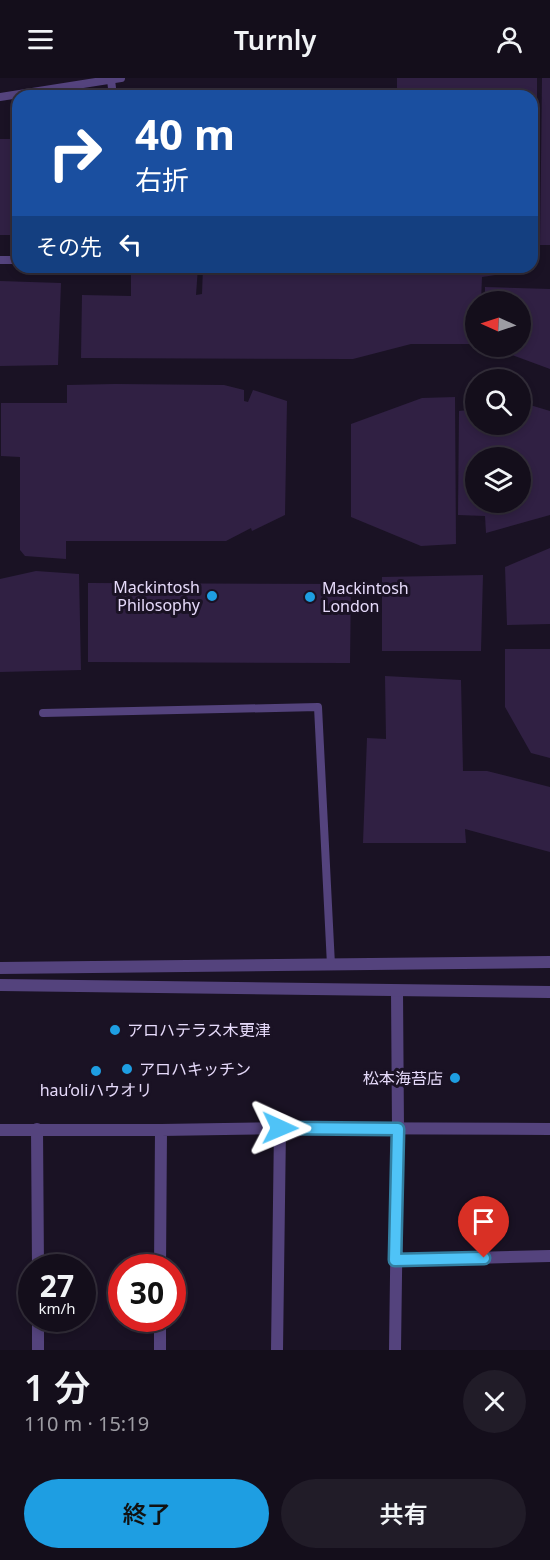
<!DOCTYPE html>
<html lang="ja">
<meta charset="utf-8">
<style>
body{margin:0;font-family:"Noto Sans","Noto Sans JP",sans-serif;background:#211c28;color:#f1f3f6;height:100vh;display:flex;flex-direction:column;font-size:22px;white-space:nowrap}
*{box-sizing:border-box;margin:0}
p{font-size:20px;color:#9d9ca3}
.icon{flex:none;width:33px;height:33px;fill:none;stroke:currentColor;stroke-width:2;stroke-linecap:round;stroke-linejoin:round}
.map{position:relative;height:1272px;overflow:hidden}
.drawer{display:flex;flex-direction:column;background:#140e1b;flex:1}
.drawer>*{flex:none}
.guide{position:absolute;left:12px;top:12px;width:526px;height:183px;border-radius:18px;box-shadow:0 3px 9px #0003,0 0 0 2px #332e3a;background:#1a4fa0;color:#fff;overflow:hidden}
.needle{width:39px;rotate:273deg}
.controls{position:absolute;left:465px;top:213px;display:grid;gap:12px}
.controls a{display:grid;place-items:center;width:66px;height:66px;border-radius:50%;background:#140e1b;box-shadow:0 3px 9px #0003,0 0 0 2px #332e3a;font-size:30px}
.speed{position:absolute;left:18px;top:1176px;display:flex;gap:12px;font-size:30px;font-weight:700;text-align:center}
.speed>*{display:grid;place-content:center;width:78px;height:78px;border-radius:50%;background:#140e1b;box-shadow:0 3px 9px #0003,0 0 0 2px #332e3a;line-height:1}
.speed small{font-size:15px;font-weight:400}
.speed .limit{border:9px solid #d22;background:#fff;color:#111}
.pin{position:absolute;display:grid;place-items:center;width:51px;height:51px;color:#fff;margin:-62px -26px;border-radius:50% 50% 50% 0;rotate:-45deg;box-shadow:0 0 6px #0007}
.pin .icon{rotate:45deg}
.me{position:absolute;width:66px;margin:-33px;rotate:91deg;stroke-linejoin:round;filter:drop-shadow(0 0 4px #0008)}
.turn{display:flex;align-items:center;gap:21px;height:126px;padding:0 24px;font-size:27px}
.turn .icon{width:78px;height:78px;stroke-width:2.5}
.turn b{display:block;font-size:42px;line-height:51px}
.then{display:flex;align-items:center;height:57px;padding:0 24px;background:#0003;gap:12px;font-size:22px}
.round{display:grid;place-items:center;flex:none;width:63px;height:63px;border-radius:32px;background:#211c28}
.summary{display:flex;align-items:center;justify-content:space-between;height:102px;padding:0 24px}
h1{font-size:36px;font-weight:600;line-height:45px}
.button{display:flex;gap:12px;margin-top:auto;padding:12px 24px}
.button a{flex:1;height:69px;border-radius:36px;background:#1e9ee2;color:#111;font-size:24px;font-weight:600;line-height:69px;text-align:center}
.button a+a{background:#211c28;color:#f1f3f6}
header{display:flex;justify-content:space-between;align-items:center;height:78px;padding:0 24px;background:#140e1b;font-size:27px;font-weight:600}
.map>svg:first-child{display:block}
.building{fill:#302043;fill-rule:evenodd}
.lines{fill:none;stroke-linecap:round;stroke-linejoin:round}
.service{stroke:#54437d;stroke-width:8}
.minor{stroke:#54437d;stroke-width:12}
.tertiary{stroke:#54437d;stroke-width:12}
.route-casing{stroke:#337fa1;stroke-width:15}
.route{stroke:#4fc3f7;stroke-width:10}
.poi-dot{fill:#1e9ee2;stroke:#1a1224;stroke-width:2}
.labels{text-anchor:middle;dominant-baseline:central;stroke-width:6;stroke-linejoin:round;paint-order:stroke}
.poi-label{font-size:16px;fill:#e6dafa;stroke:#1a1224;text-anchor:start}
</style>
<header><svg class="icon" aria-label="menu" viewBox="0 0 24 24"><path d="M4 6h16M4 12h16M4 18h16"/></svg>Turnly<svg class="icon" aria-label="person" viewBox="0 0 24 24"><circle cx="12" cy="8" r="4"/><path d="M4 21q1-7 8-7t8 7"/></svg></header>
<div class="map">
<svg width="550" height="1272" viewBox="0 0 550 1272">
<rect width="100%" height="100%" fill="#1a1224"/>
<path class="building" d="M397,0h140v151l-5,-5v-128h-135z
M542,0h8v167h-10z
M0,61h18v96h-18z
M131,189h67l-2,28 6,-1 1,-27h316l-5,5 -32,5 -1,25h-5v42h-65l-58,15 -272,-1 1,-63 49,1z
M0,203l61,2 -3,82 -58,1z
M485,209l65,2v80l-60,-22 30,-1v-44h-35z
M115,306l109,1 20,5v11l4,1 5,-12 34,11 -2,114 -33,16 -1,-3 -25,13h-160v18l-41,-3 -5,-6v-93l-19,-1v-53h66v-18z
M455,319l1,147 -35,2 -70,-29v-93l71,-26z
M470,323h6v23h44v-22l30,9v104l-64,18 -1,-17 -27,-1 1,-104 9,-1zM476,380h44v44h-44z
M550,470v76l-43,1 -2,-58z
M36,493l43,3 2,96 -81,2v-93z
M483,497l-2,76h-99v-74z
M88,505l263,1 -1,79 -262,-1z
M505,571h45v109l-19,-5 -26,-46z
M385,598l76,4 2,91h24l63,16v65l-85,-23 1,14h-103l4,-105 19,1z"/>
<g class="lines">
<path class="service" d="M111,2l2,16
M0,19l121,-19
M0,182h18
M43,635l275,-6 13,258"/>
<path class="minor" d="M37,1051l1,139
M0,1052h161l119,-2 270,1
M395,1182l155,-4
M160,1190l1,-138
M38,1240v32
M160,1272v-32
M277,1272l3,-222
M395,1272l3,-221 -1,-138"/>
<path class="tertiary" d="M0,890l550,-6
M0,907l550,7"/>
</g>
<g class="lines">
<defs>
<path id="route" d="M280,1050l118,1 -3,131 89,-2"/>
</defs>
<use href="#route" class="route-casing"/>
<use href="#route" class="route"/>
</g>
<g class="poi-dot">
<circle cx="212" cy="518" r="6"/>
<circle cx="310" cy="519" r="6"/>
<circle cx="115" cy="952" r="6"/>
<circle cx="127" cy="991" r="6"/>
<circle cx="96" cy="993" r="6"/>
<circle cx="455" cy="1000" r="6"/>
</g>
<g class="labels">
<g class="poi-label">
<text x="200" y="509" text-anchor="end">Mackintosh<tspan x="200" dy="18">Philosophy</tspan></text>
<text x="322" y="510">Mackintosh<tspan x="322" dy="18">London</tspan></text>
<text x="127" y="952">アロハテラス木更津</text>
<text x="139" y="991">アロハキッチン</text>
<text x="443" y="1000" text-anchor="end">松本海苔店</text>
<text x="96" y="1012" text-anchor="middle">hau’oliハウオリ</text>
</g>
</g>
</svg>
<div class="controls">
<a><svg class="needle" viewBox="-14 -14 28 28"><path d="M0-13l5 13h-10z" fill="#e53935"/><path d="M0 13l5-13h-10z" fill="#9d9ca3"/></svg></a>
<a><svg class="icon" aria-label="search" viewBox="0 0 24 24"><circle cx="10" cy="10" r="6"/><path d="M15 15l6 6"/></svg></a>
<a><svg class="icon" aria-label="layers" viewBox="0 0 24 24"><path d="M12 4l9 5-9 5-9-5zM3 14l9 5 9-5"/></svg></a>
</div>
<div class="speed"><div>27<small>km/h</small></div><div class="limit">30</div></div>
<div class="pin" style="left:484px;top:1180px;background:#d93025"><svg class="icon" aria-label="arrive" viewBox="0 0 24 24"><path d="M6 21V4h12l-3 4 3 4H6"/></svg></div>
<svg class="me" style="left:280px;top:1050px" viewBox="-20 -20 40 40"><path d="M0-17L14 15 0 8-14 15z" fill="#4fc3f7" stroke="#fff" stroke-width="4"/></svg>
<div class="guide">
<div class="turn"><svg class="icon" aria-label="right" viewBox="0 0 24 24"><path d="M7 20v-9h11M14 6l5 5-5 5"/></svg><div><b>40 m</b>右折</div></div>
<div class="then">その先<svg class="icon" aria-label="left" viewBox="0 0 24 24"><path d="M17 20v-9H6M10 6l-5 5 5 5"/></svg></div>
</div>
</div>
<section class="drawer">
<div class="summary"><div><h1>1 分</h1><p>110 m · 15:19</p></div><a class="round"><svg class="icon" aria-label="close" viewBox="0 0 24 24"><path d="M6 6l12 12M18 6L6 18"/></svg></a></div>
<div class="button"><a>終了</a><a>共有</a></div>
</section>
